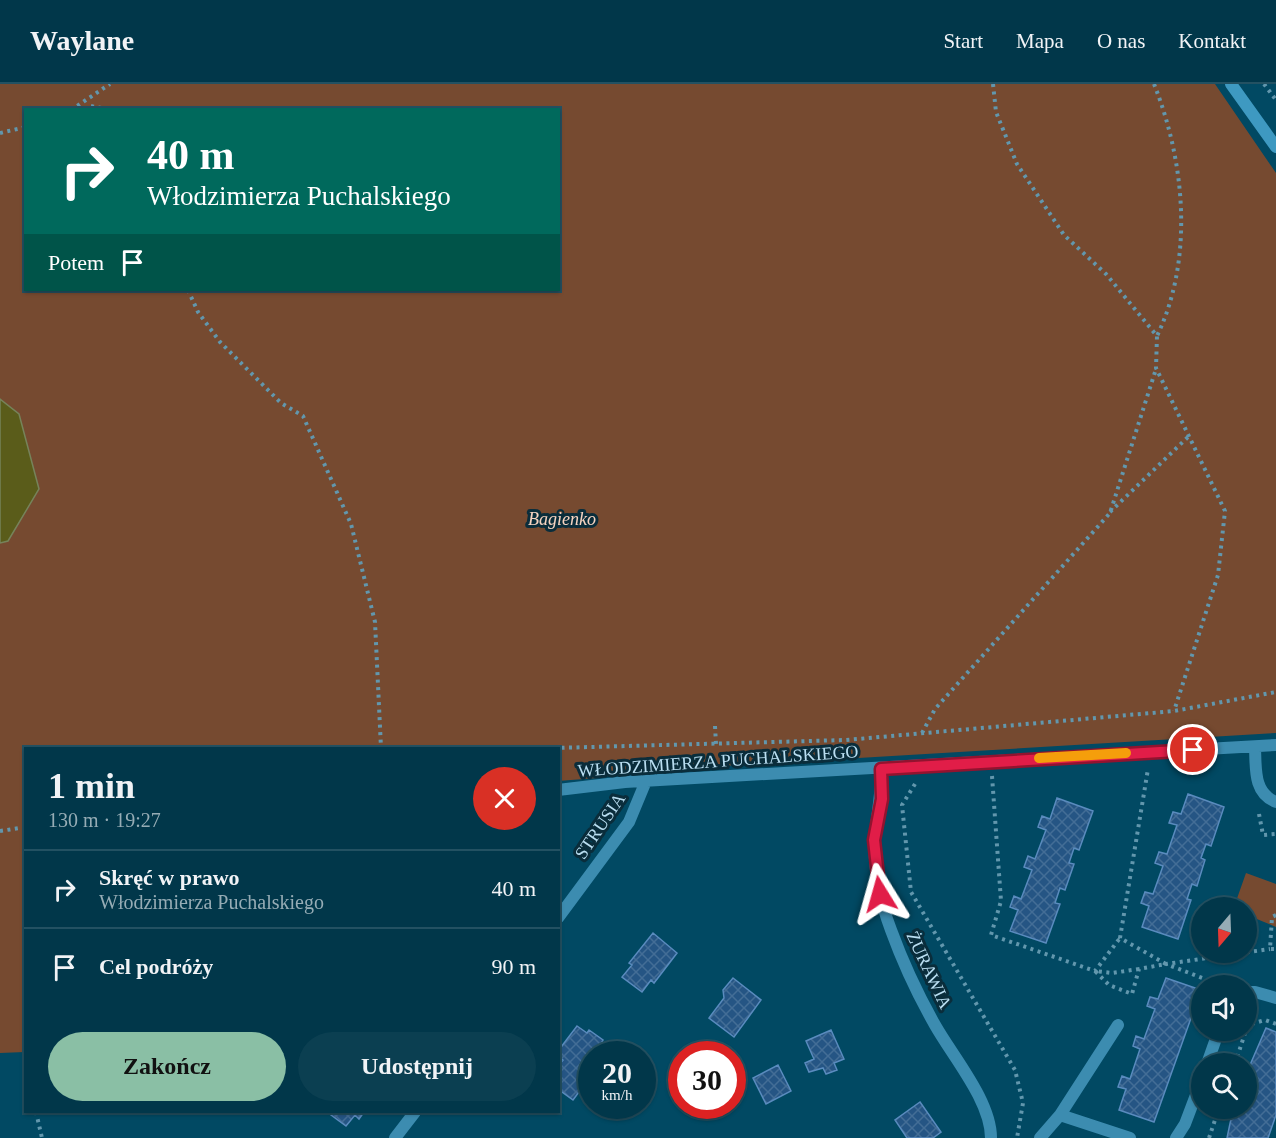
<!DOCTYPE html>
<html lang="pl">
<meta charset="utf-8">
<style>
body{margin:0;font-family:Georgia,serif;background:#0b3f51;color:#f1f3f6;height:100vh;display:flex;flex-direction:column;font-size:22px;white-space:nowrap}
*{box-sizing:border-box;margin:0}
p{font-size:20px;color:#96acb5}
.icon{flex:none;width:33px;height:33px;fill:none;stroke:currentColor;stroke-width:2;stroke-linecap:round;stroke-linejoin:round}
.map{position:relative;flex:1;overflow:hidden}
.sheet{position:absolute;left:24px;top:663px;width:536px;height:366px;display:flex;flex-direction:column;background:#01374a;border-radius:0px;box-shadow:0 2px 4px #0004,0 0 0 2px #235162}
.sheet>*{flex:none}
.hud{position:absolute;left:24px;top:24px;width:536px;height:183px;border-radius:0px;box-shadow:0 2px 4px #0004,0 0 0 2px #235162;background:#00695c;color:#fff;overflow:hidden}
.needle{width:39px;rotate:199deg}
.controls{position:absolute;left:1191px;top:813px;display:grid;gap:12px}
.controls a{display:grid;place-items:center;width:66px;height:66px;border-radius:50%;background:#01374a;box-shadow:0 2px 4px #0004,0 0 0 2px #235162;font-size:30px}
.speed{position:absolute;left:578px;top:957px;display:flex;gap:12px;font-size:30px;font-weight:700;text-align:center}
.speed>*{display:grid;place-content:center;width:78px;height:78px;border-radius:50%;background:#01374a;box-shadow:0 2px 4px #0004,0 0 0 2px #235162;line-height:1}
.speed small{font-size:15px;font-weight:400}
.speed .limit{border:9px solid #d22;background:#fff;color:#111}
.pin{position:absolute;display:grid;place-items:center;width:51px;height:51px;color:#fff;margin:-26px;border:3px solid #fff;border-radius:50%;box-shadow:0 2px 6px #0007}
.me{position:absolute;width:66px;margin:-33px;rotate:352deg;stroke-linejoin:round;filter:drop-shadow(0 0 4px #0008)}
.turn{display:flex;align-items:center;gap:21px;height:126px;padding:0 24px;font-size:27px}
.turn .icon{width:78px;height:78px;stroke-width:2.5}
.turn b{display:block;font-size:42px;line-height:51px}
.then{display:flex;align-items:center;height:57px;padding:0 24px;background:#0003;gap:12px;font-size:22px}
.round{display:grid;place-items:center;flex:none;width:63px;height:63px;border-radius:32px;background:#0b3f51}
.headline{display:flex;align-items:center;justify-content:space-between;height:102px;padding:0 24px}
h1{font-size:36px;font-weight:700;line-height:45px}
.cta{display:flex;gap:12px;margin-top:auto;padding:12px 24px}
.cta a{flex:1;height:69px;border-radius:36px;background:#8abfa5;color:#111;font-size:24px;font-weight:700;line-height:69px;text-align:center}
.cta a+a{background:#0b3f51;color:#f1f3f6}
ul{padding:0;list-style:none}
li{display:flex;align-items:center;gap:18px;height:78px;padding:0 24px;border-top:2px solid #235162}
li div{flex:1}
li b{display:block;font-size:22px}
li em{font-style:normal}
header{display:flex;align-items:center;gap:36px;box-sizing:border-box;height:84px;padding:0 30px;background:#01374a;border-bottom:2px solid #235162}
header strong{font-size:28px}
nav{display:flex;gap:33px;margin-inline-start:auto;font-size:21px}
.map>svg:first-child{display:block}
.green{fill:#764a30;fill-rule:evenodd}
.water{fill:#5a5c1a;stroke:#76835a;stroke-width:1.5}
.building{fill:url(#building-cross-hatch);stroke:#5a8bbe;stroke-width:1.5}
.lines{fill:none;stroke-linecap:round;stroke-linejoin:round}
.path{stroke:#6297ad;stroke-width:4;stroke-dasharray:3 4.5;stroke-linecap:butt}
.street{stroke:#3c8cb0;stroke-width:12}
.secondary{stroke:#3e99c1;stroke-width:12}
.route-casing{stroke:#92132f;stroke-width:15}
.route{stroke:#e11d48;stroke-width:10}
.slow{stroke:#f59e0b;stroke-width:10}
.labels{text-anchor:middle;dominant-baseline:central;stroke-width:6;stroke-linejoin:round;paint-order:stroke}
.park-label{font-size:18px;font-style:italic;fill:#f7d4c1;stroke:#0a2d3b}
.street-label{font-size:18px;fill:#b9def1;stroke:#0a2d3b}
</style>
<header>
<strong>Waylane</strong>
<nav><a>Start</a><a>Mapa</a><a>O nas</a><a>Kontakt</a></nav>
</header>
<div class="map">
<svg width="1276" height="1054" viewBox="0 0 1276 1054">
<defs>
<pattern id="building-cross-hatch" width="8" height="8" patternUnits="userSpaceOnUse" patternTransform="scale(1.5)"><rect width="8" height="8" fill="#255584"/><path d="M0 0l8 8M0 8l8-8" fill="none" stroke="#436d96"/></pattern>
</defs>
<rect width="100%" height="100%" fill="#014963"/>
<path class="green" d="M0,0h1215l61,89v560l-671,40 -8,5 -39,3v-33h-532l-1,304 -25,1zM26,26h532v180h-532z
M1246,789l30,11v43l-29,-12 -1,-7 -12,-1z"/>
<path class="water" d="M0,315l19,15 20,75 -31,52 -8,2z"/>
<path class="building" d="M1188,710l36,13 -13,39 -5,-2 -5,14 4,2 -8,26 -5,-2 -5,15 4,1 -13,39 -36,-12 7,-21 -8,-3 4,-11 8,2 10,-28 -8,-3 4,-11 8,2 10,-29 -8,-2 4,-11 8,2z
M1057,714l36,13 -14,39 -5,-2 -5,15 5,1 -9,26 -5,-2 -5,15 5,1 -14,39 -36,-12 8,-21 -8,-3 4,-11 7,3 11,-29 -8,-3 4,-11 7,3 11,-29 -8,-3 4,-11 8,3z
M653,849l24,20 -23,30 -3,-3 -9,12 -20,-15 10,-12 -3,-2z
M733,894l28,22 -27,37 -25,-19 15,-20 -1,-8z
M1166,894l35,12 -47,132 -35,-12 7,-21 -8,-2 4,-11 8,3 10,-30 -7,-3 3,-10 8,3 11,-30 -8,-3 3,-9 8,2z
M577,942l10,7 2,-3 14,10 -2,4 9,7 -3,3h-16v22l-18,24 -15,-11v-23l5,-6 -5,-4v-5z
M1266,944l10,4v83l-8,23h-41l5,-24 3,1 2,-7h9v-26l4,-9 -3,-1z
M831,946l13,29 -10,4 3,7 -11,4 -3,-6 -14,4 -4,-9 9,-4 -8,-18z
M778,981l13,26 -25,13 -13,-26z
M920,1018l21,30 -8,6h-26l-12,-18z
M327,1028h37l-5,7 -4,-4 -9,11z"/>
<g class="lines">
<path class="path" d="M993,0l3,28 21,52 47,71 42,39 51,62 -1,32 69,143 -7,64 -44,136
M1154,0c31,78 40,175 3,252
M1264,0l12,16
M91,22l20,4
M71,26l39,-26
M0,49l26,-6
M188,206l10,22 22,30 61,61 22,13 48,108 24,98 6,126
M1110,428l79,-76
M715,642l1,18
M922,649l13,-24 175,-196 46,-144
M554,664l292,-8 328,-29 102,-19
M992,692l9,125 -10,34 104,36 25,-33
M915,700l-13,21 9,87 104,178 8,33 -6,35
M1259,730l4,21 13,-1
M0,747l26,-4
M1276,831l-4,2 -2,32h6
M1139,885l-27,4 -17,-2 14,14 23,9 7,-25 27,-5 -46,-26 28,-169
M1223,902l-57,-22 104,-15
M1246,944l2,-3 17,-5 11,4
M1235,980l11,-34
M36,1028l6,26
M1209,1054l10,-30"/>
<path class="street" d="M1255,663c1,21 -2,46 21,55
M881,685c1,24 -4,44 -6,67 -2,31 5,65 16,94 12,33 27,65 44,95 18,32 56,76 56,113
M558,706l67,-8 651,-37
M558,834l71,-96 17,-41
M1246,908h9l21,6
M1207,980l12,-34
M1060,1031l58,-90
M395,1054l20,-26
M1040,1054l20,-23 70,23
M1176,1054l9,-14 17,-45"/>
<path class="secondary" d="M1231,0l45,63"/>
</g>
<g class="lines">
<defs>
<path id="route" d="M880,810l-6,-54 8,-41 -1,-30 312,-19"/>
</defs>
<use href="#route" class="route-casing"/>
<use href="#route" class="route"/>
<path class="slow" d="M1039,674l87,-5"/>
</g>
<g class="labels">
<g class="park-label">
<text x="562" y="435">Bagienko</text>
</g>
<g class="street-label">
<text transform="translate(718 677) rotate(-4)">WŁODZIMIERZA PUCHALSKIEGO</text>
<text transform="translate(600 742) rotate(-56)">STRUSIA</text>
<text transform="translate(929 886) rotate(65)">ŻURAWIA</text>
</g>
</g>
</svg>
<div class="controls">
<a><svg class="needle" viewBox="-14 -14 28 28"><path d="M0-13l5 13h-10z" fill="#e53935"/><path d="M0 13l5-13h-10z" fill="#96acb5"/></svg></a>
<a><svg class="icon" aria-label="sound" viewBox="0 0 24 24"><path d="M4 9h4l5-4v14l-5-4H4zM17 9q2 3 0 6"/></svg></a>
<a><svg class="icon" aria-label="search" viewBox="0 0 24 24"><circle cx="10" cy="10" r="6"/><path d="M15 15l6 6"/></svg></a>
</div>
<div class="speed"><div>20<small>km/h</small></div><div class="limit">30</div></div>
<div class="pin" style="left:1193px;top:666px;background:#d93025"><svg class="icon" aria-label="arrive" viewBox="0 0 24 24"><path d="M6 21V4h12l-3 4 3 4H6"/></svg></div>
<svg class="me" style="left:880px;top:810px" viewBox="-20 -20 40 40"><path d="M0-17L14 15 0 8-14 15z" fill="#e11d48" stroke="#fff" stroke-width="4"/></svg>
<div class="hud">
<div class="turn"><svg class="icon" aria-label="right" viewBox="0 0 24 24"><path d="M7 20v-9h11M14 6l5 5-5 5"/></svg><div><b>40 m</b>Włodzimierza Puchalskiego</div></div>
<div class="then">Potem<svg class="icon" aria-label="arrive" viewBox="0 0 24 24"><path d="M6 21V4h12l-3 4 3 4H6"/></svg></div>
</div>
<section class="sheet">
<div class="headline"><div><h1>1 min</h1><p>130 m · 19:27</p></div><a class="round" style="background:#d93025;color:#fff"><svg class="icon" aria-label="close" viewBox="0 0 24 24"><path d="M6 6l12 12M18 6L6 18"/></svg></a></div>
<ul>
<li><svg class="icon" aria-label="right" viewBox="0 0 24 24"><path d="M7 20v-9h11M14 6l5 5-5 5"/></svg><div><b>Skręć w prawo</b><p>Włodzimierza Puchalskiego</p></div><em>40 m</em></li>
<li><svg class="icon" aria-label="arrive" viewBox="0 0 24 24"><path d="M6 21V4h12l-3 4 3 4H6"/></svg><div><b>Cel podróży</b></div><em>90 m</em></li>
</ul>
<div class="cta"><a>Zakończ</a><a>Udostępnij</a></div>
</section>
</div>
